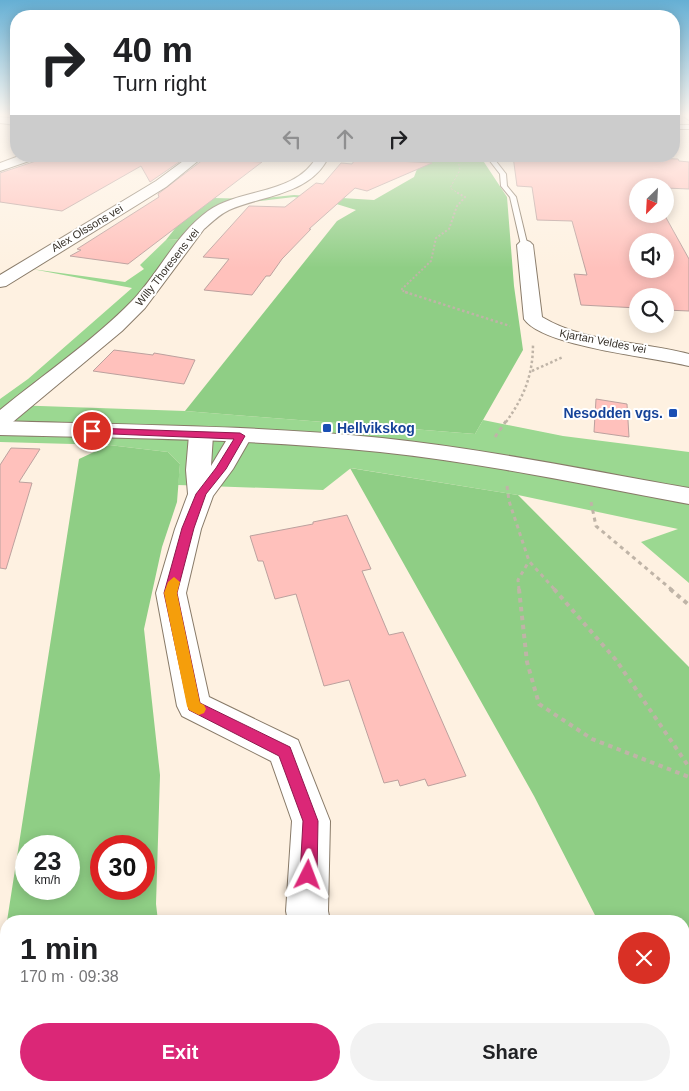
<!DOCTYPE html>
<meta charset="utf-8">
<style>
body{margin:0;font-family:Helvetica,sans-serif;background:#f2f2f2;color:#202124;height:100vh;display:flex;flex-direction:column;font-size:19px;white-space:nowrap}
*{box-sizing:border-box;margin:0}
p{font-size:16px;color:#757577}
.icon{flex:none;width:28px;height:28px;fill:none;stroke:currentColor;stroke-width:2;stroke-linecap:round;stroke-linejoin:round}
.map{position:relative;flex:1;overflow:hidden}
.sheet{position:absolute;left:0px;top:915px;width:690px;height:176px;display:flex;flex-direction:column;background:#fff;border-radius:20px 20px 0 0;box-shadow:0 2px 12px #0003}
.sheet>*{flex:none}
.banner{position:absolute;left:10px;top:10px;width:670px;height:152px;border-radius:20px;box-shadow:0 2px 12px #0003;background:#fff;color:#202124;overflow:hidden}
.needle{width:32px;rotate:204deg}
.tools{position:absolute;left:629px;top:178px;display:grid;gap:10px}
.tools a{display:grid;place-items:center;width:45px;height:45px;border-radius:50%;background:#fff;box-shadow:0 2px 12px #0003;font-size:25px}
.speed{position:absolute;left:15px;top:835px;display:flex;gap:10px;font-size:25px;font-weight:700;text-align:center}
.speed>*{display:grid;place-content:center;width:65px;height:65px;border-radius:50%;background:#fff;box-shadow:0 2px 12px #0003;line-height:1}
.speed small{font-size:12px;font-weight:400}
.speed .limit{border:8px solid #d22;background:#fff;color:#111}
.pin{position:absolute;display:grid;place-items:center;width:42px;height:42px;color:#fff;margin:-21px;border:2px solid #fff;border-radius:50%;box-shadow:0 1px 5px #0007}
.me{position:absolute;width:55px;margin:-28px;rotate:3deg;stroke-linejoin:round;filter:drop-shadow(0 0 4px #0008)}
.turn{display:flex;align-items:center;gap:18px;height:105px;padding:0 20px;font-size:22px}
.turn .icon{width:65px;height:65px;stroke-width:2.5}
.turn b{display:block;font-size:35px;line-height:42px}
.lanes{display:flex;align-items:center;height:48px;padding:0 20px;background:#0003;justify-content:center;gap:25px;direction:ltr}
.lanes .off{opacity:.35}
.round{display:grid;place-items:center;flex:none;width:52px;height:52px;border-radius:26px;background:#f2f2f2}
.summary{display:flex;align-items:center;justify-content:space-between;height:85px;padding:0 20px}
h1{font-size:30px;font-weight:600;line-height:38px}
.primary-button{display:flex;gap:10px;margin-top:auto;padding:10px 20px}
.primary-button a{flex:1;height:58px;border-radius:30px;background:#db2777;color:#fff;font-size:20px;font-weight:600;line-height:58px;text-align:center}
.primary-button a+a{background:#f2f2f2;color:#202124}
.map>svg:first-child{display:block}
.green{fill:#9bd891}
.forest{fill:#8fce85;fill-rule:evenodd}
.building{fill:#ffc1bc;stroke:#bca19e;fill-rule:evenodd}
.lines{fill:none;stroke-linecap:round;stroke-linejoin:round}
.service-casing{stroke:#887a68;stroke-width:2}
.minor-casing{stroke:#887a68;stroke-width:2}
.secondary-casing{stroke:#887a68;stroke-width:2}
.path-far4{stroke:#bfb4a7;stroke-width:1;stroke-dasharray:2 2;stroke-linecap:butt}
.path-far3{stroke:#bfb4a7;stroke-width:2;stroke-dasharray:2 2;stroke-linecap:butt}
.path-far2{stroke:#bfb4a7;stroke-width:2.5;stroke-dasharray:2.5 2.5;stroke-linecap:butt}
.path-far1{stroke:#bfb4a7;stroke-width:3;stroke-dasharray:4 4;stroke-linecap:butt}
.path{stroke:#bfb4a7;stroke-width:4;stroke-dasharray:4.5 4.5;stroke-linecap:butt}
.service{fill:#fff;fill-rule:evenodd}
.minor{fill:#fff;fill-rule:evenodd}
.secondary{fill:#fff;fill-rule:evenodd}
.route{fill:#db2777;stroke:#8e194d}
.slow{fill:#f59e0b}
.transit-dot{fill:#1a4fb4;stroke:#fff;stroke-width:2}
.labels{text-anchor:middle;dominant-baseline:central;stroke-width:4;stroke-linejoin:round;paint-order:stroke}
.far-street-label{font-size:11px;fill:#363028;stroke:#fff}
.transit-label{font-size:14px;font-weight:bold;fill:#164399;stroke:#fff;text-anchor:end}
</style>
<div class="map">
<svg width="689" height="1091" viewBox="0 0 689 1091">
<rect width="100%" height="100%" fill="#fef1e1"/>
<path class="green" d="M184,239l-53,67 -120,99 174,6 290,23 8,-14 80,16 126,16v131l-48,-41 37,-13 -160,-34 -167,-27 -28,22 -145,-5 2,-21 -12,-12 -59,-7 -109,-3v-43l28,-20 104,-91 -100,-19 93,13 19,-13 -4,-4 26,-25z"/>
<path class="forest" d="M422,156h58l27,41 7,89 9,64 -48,84 -290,-23 152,-190 19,-11 -26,-8 -36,-5 -51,6 -40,14 -19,22 -18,1 11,-14 37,-28 41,1 39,-4 80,5 40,-23z
M109,445l59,7 12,12 -3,38 -15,45 -18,82 16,146 -4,129 2,17h-151l72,-462zM69,846v43h-43v-43zM144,846v43h-43v-43z
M350,468l168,27 171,172v424h-4l-3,-6h2v-164h-86l-64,-125z
M6,926v159h168v6h-174v-125z"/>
<path class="building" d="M39,156h123l23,2 -35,24 -9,-16 -79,45 -62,-9v-29l36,-12z
M513,156h76l89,3 1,2 10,1v27l-24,-1v-2h-27v28h26l25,45v52l-24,-1v-14h-27v12l-57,-3 -7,-31 13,1 -15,-54 -35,-1 -5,-33 -15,-1zM638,241h27v28h-27z
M204,159l58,3 -134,102 -58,-8 11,-6 -4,-1 82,-52 -1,-3z
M362,159l70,4 -65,28 -12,-3 -46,41h2l-29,30 -12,17h-4l-14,19 -48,-5 25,-31 -26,-2 46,-51 36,1 31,-24 7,1 18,-21 11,1 2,-3z
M114,350l39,5 1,-2 41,7 -11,24 -91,-13z
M596,399l31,5 2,33 -35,-5z
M11,448l29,1 -21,33 13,1 -26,86 -6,-1v-103z
M347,515l24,54 -9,2 27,64 14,-3 63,144 -38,10 -3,-7 -25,7 -2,-6 -14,3 -35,-103 -25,6 -28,-92 -21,5 -12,-38h-5l-8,-25 63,-12v-2z"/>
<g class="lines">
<defs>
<path id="service" d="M674,125h15v4h-15z
M486,156h6l14,18 1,12 9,11 12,50 -7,-2 -11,-48 -9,-11 -1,-12z"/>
<path id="minor" d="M683,116h6v4z
M0,117l16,2v6l-16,-2z
M19,156h18l-2,3 -35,12v-8z
M190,156h14l-38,31 -160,99 -6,1v-12l156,-94z
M317,156h12c-18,39 -66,39 -100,54 -10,5 -17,12 -25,19l-59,79 -23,23 -114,95 -8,2v-18c43,-35 94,-70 132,-109 27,-28 44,-67 76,-90 32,-23 89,-16 109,-55z
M525,240l5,2 3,3 9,72c43,26 99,24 147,37v12c-35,-9 -146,-19 -165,-47l-7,-74 3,-3z
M201,428l8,2 4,5 -2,31 21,-35 8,-2 8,2 4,5 -19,33 -20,27 -12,33 -15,64 23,104 89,43 32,81 -2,90 2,10h-42l-2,-10 6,-90 -21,-60 -89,-45 -5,-10 -21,-113 19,-64 13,-35 -2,-24 3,-35 4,-5z
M312,1085h50l1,6h-50z"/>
<path id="secondary" d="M0,421c127,4 255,4 382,17 103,11 205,32 307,50v16c-103,-19 -205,-41 -309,-52 -126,-13 -253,-14 -380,-17z"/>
</defs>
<use href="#service" class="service-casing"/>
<use href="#minor" class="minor-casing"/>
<use href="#secondary" class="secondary-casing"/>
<path class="path-far4" d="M457,156l3,14 -10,18 8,5"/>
<path class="path-far3" d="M408,293l-7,-3 30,-29 5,-23 13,-9 8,-23 8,-9 -9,-5"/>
<path class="path-far2" d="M405,292l105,34
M532,371l31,-14
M506,422c18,-25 27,-47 27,-78"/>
<path class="path-far1" d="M495,437l11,-16
M507,486l2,15 20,60 26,29
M591,502l5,24 76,64
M519,590l-1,-10 11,-19"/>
<path class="path" d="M519,589l8,73 12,42 53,35 97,38
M554,589l62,71 73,107
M670,589l19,16"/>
<use href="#service" class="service"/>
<use href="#minor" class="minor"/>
<use href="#secondary" class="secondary"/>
</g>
<linearGradient id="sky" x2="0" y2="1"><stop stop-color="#65afd4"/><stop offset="0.43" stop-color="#fff9f2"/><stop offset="1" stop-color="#fff9f2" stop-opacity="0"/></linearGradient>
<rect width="689" height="268" fill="url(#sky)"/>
<path class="route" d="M92,428l148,5 5,3 -19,33 -20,25 -12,34 -17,65 23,110 90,44 28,74 -1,54 -3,6 -6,2 -6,-2 -2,-6 3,-54 -24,-65 -90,-46 -25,-117 18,-65 14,-34 20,-26 18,-29 -146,-6 -1,-2z"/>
<path class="slow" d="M174,577l6,5 -3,11 23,110 4,2 2,4 -2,4 -5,2 -10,-5 -2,-4 -23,-113 4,-11z"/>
<g class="transit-dot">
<rect x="668" y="408" width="10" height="10" rx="2.5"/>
<rect x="322" y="423" width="10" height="10" rx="2.5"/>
</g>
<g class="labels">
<g class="far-street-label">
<text transform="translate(87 228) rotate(-31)">Alex Olssons vei</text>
<text transform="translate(167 267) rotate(-52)">Willy Thoresens vei</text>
<text transform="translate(603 341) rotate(11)">Kjartan Veldes vei</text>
</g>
<g class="transit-label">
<text x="663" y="413">Nesodden vgs.</text>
<text x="337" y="428" text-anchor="start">Hellvikskog</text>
</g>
</g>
</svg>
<div class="tools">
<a><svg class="needle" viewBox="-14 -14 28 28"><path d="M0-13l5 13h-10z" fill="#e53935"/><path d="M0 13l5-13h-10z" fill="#757577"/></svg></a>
<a><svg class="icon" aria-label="sound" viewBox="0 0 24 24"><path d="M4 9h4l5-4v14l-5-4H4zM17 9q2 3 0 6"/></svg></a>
<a><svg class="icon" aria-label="search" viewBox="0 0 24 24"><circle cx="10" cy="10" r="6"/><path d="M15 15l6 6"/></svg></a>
</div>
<div class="speed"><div>23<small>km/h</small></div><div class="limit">30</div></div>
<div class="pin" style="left:92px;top:431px;background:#d93025"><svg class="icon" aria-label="arrive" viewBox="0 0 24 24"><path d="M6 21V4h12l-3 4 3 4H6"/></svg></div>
<svg class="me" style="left:308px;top:875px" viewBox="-20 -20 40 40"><path d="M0-17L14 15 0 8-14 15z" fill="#db2777" stroke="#fff" stroke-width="4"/></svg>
<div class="banner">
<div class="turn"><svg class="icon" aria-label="right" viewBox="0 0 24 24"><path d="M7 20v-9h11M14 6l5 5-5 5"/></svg><div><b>40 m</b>Turn right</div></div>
<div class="lanes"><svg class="icon off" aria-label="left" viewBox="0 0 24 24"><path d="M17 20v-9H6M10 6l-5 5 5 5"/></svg><svg class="icon off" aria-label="ahead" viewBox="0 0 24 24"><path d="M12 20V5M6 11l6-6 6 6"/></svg><svg class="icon" aria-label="right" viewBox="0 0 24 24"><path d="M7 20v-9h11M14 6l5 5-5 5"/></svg></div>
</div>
<section class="sheet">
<div class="summary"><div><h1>1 min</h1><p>170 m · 09:38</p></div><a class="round" style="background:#d93025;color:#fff"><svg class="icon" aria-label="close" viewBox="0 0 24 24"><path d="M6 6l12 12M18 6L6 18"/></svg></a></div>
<div class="primary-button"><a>Exit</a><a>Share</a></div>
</section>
</div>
